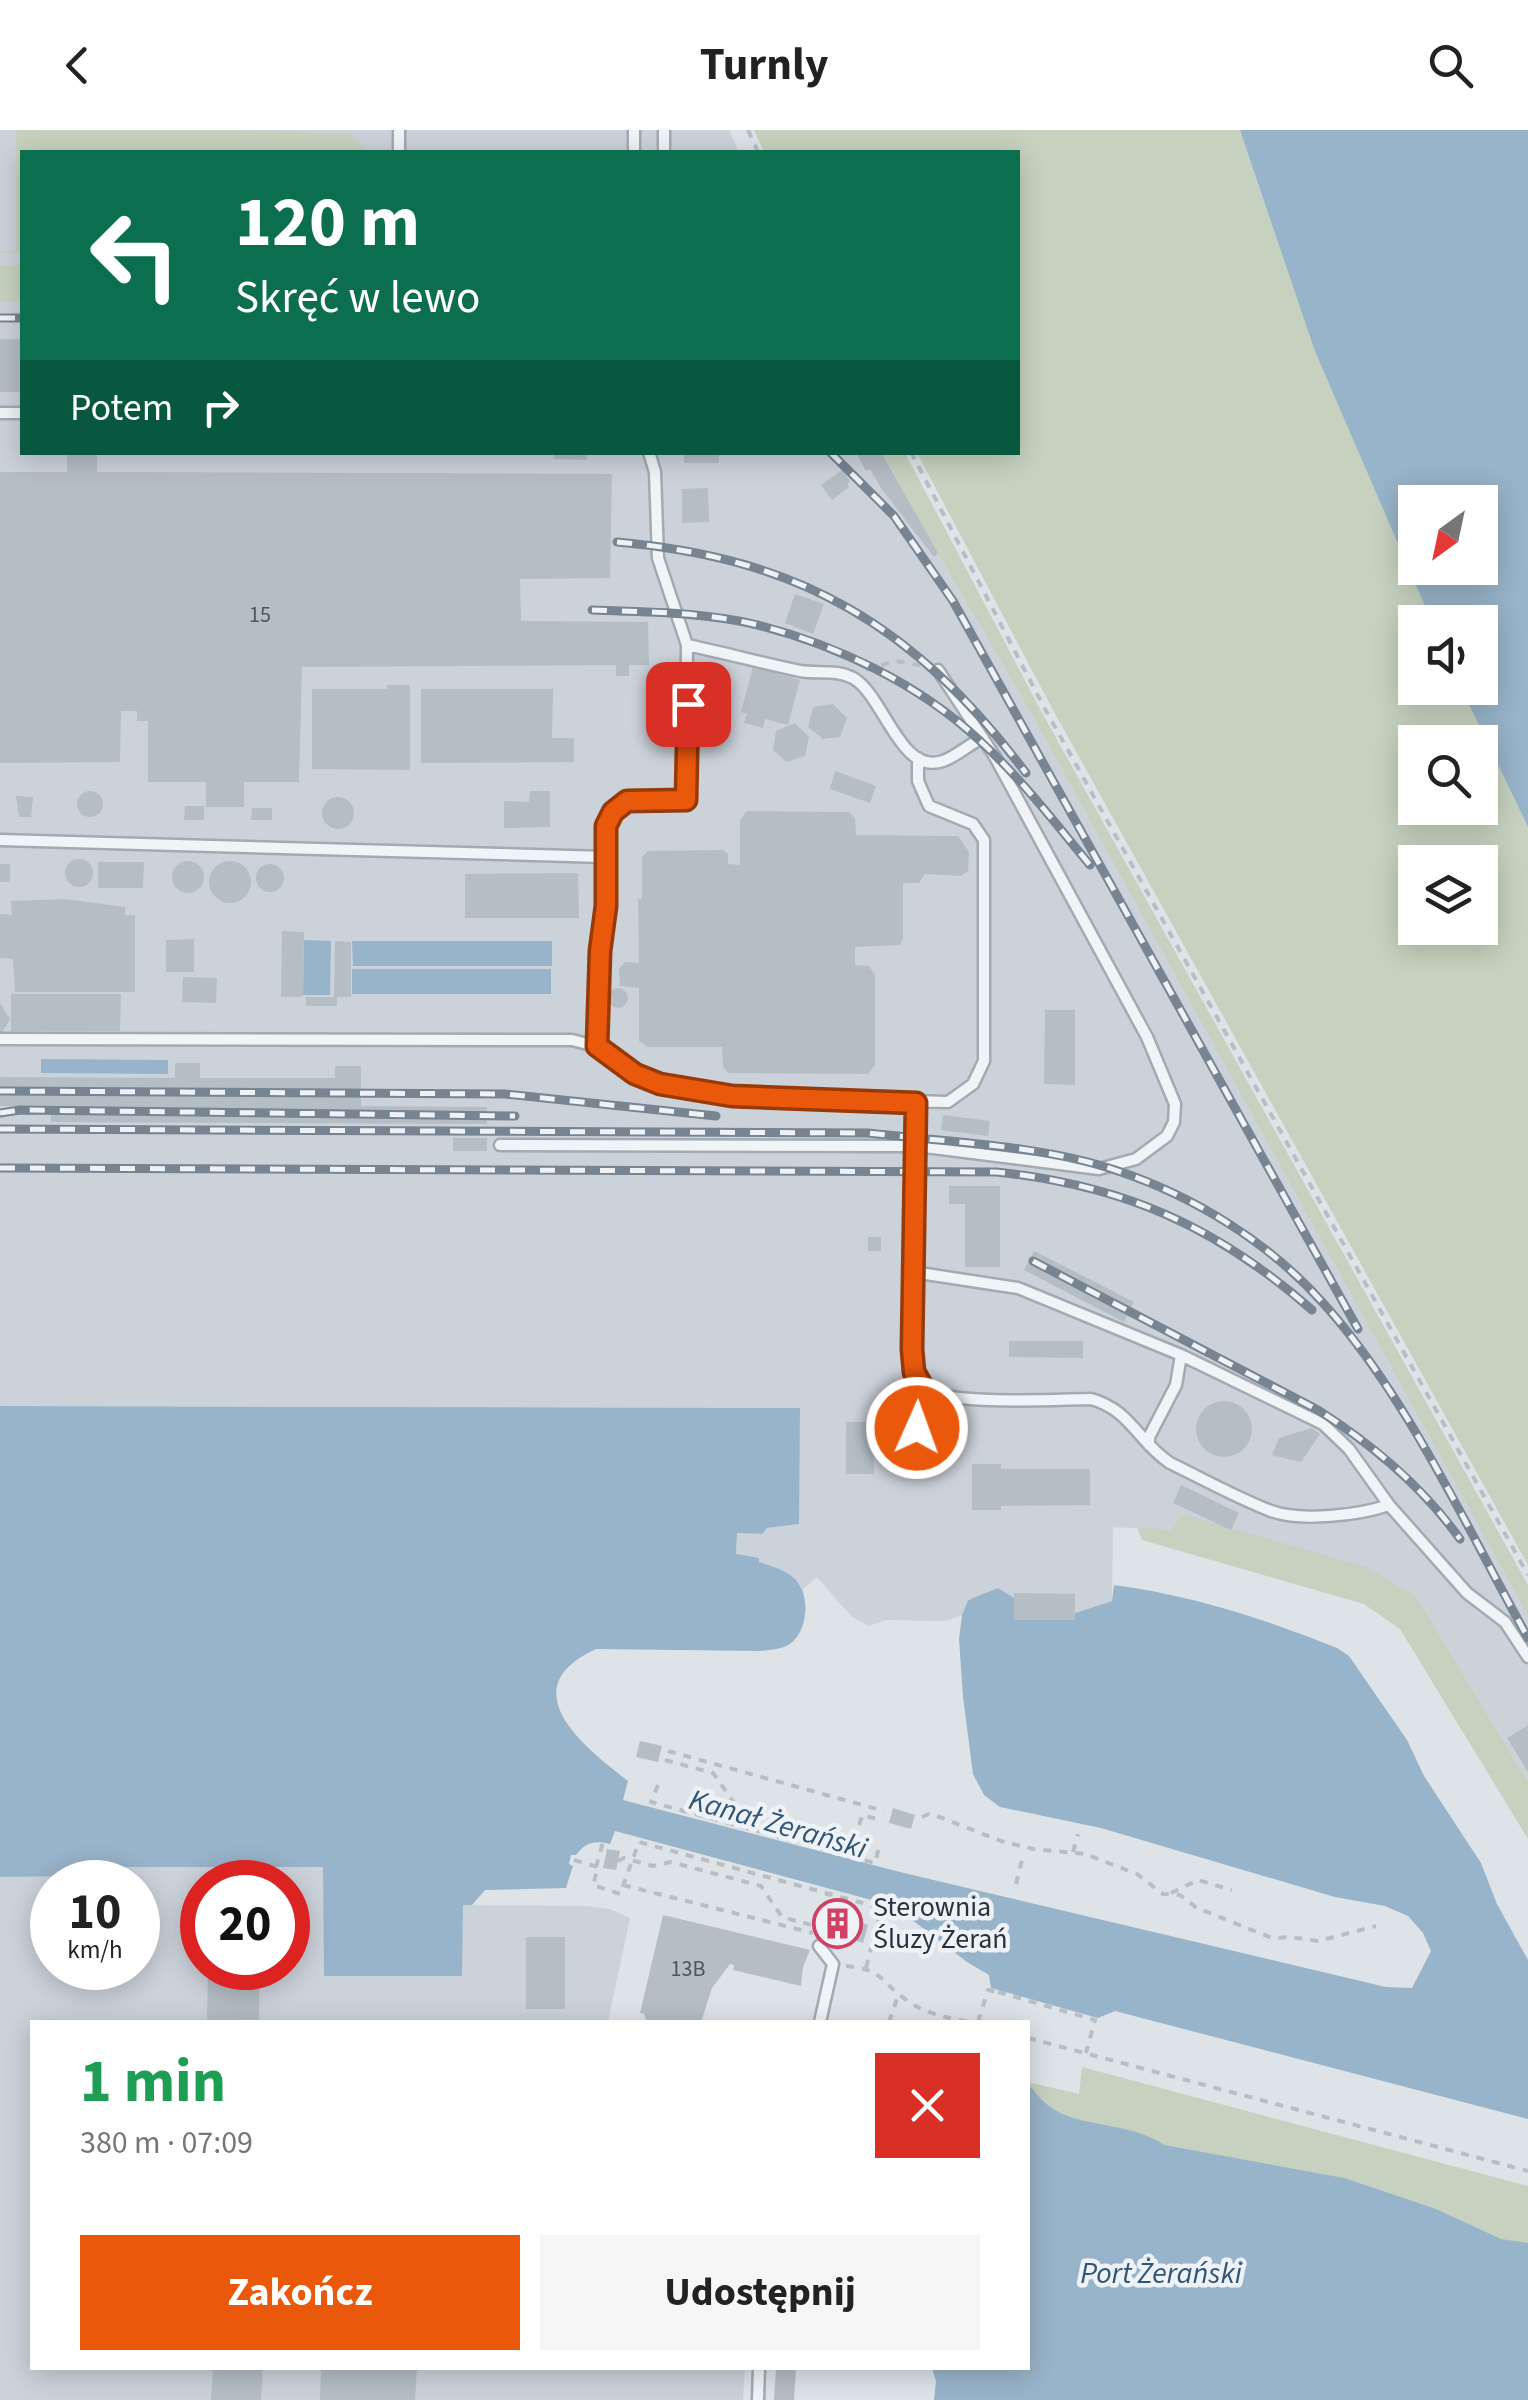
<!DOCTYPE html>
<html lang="pl">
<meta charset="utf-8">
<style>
body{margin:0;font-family:"Source Sans 3",sans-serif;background:#f6f6f6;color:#222;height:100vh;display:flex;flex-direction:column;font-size:38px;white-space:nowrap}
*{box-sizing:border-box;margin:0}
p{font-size:32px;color:#767676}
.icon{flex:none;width:55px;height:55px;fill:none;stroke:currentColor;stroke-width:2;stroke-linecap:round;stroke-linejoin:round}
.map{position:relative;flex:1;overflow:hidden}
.drawer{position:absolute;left:30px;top:1890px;width:1000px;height:350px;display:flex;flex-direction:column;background:#fff;border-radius:0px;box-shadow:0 5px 25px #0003}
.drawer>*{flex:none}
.guide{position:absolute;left:20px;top:20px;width:1000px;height:305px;border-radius:0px;box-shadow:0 5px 25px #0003;background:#0b6e4f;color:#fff;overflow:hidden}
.needle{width:65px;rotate:213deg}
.fabs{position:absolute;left:1398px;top:355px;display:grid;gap:20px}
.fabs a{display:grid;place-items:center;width:100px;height:100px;border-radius:0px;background:#fff;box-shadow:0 5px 25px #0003;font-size:50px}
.speed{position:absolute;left:30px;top:1730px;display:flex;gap:20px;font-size:50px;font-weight:700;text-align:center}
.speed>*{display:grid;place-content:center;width:130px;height:130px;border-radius:50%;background:#fff;box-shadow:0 5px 25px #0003;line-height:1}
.speed small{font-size:25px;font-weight:400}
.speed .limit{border:15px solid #d22;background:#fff;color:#111}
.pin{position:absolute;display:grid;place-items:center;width:85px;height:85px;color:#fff;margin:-42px;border-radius:20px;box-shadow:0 5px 15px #0006}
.me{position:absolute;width:110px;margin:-55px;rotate:2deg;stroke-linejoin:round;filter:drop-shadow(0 0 8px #0008)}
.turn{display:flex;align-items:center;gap:35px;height:210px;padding:0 50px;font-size:45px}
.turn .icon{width:130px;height:130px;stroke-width:2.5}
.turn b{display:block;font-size:70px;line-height:85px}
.then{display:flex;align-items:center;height:95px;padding:0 50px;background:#0003;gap:20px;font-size:38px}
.round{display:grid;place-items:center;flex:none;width:105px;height:105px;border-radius:0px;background:#f6f6f6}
.summary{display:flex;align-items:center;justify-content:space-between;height:170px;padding:0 50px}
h1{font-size:60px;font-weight:700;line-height:75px;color:#1e9e55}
.button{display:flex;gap:20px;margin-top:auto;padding:20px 50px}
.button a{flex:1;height:115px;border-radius:0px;background:#ea580c;color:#fff;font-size:40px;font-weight:700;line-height:115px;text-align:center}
.button a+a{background:#f6f6f6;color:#222}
header{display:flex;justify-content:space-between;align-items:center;height:130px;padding:0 50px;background:#fff;font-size:45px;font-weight:700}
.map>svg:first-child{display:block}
.built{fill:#ccd2da;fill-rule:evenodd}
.green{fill:#c6d2bf;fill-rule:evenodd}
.water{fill:#98b4ca;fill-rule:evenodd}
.building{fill:#b5bdc5}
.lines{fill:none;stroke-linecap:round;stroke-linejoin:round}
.service-casing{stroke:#a3aab2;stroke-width:15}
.path{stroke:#b8bec3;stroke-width:4;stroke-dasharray:8 8;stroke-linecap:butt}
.service{stroke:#f1f4f6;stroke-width:10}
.rail-casing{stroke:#778492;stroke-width:9}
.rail{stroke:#eef2f6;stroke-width:5;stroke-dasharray:15;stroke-linecap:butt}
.route-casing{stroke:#983908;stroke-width:25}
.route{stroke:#ea580c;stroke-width:18}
.labels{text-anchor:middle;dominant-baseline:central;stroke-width:9;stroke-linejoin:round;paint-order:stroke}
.number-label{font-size:22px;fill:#4a5561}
.poi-label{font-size:28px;fill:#273240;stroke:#eef2f6;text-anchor:start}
.water-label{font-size:30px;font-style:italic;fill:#305575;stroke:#eef2f6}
</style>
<header><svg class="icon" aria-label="back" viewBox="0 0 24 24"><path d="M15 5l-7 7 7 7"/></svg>Turnly<svg class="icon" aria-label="search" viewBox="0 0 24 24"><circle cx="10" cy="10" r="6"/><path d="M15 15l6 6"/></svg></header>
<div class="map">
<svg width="1528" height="2270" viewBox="0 0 1528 2270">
<rect width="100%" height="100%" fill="#dee3e8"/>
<path class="built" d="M0,0h729l10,22h-717v300l861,1 30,58 115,197 500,908v166l-111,-185 -235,-83 -11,16 -58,-3 -1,74 -37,12v7h-61v-22l-46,1 -6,16 -17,6 -59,-1 -17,6 -18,-10 -34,-39 -15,13 -3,-8 -16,-11 -24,-9 -1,-4 -22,-3 1,-22 25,1 4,-6 33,-4v-116l-799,-2z
M98,1737h226v109l138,-71 123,1 25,3 20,9 -22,104h-576v346h713l-2,32h-743v-523l96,-1zM52,1752h86v86h-86zM202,1752h86v86h-86z"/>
<path class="green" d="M16,0h223l112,4 16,18h-345v101h-22v-2l16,-1z
M754,0h486l74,219 117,266 1,7h-17v66h46l67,139v738l-475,-855 -136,-257 101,-1v-300h-254zM1415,612h65v66h-65zM1415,732h65v66h-65z
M0,135h22v37h-22z
M883,323h22l135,256 488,876v31l-500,-908 -115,-197z
M1182,1384l184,53 51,30 111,185v57l-128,-210 -36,-25 -222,-64 -5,-13 34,3z
M1082,1937l446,119v143l-500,-212v-35l51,12z"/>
<path class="water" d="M1240,0h288v697l-67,-139h19v-66h-48l-118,-273zM1480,372v66h-65v-66z
M304,810l27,1 -1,54h-27z
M352,811h200v25h-199z
M352,839h199v25h-199z
M41,929l127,1v14l-127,-1z
M0,1276l800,2 -1,116 -32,4 -5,6 -25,-1 -1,21 23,4v4c12,4 27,8 36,17 16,16 13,52 -5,65 -10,6 -21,6 -31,7l-163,-2c-85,39 -14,97 32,132l-5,19 277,72 486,115 26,1 19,-37 -8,-18 -15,-17 -23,-10 -50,-9 -234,-69 -101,-21 -16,-12 -11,-21 -10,-77 -4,-58 3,-24 6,-15 30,-12 16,10 1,22 60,-7 37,-12 2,-16c77,10 151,34 223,63l12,8 58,84 17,36 57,87 16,41 31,56v159l-413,-108 -17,7 -107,-30 -2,-13 -22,-13 -73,-56 -279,-75 -5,13c-15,-4 -25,-2 -34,11h-5l-2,9 4,2 -7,22 -81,2 -13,15h-9l-1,71h-138l-1,-109h-225l-1,9 -97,1z
M1028,1953c6,8 13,17 22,24 31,22 80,14 114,38l180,33 92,31 65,30 27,4v157h-594l2,-19 -4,-13h96z"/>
<path class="building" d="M0,209h22v53h-22z
M67,322h30v20l515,2 -2,104 -90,1 1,42 127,1 1,43h-20v11h-13v-11l-314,2 -3,115h-55v25h-38v-25h-58v-61h-11v-10h-16l-1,51 -120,1v-291h67z
M554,322h33v8l-33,-1z
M684,322h35v11h-35z
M856,322h25l57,101 -4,4 -53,-69 -11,-19 -4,2z
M842,340l8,11 -3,3 2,3 -17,13 -11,-15z
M708,358l1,34 -27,1v-34z
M795,464l29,10 -11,30 -28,-11z
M753,537l47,13 -12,45 -23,-6 -2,9 -19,-5 3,-9 -6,-2z
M387,555h23v85l-98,-1v-80h75z
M421,559h132l-1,49h22v24l-153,1z
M833,574l14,14 -7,19 -17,2 -15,-12 5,-20z
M795,593l14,14 -4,19 -18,6 -14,-12 3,-19z
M835,641l41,15 -6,17 -40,-14z
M77 674a13 13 0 1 1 26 0a13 13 0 1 1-26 0Z
M530,661h20v36l-46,1v-27l25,1z
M16,666l17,1 -2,20h-12z
M322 683a16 16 0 1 1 32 0a16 16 0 1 1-32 0Z
M185,676h19v14h-20z
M252,678h20v12h-21z
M747,681l102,1 6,6 1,17 102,1 11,16 -1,19 -7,5 -36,-2 -6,9h-16v55l-3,7 -45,2v18l14,1 6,9v90l-7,9 -139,-1 -6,-6 -1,-20h-74l-9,-6v-53l-19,-2 -1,-17 6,-7 14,1 -1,-64h4v-42l6,-6 75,-1 5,4v10l12,1v-45z
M65 743a14 14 0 1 1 28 0a14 14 0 1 1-28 0Z
M209 752a21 21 0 1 1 42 0a21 21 0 1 1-42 0Z
M172 747a16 16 0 1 1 32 0a16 16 0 1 1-32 0Z
M98,732h46l-1,26h-45z
M256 748a14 14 0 1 1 28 0a14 14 0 1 1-28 0Z
M0,734h10v18h-10z
M578,743l1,45h-114v-44z
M65,769l60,8v8h10v77h-120l-2,-33 -13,-1v-44l12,1 -1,-14z
M282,801l22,1 -1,63 -3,2h-19z
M194,809v33h-28v-32z
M335,811l16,1v55h-17z
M183,847l34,1 -1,25 -34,-1z
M608 868a10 10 0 1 1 20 0a10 10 0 1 1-20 0Z
M11,864h110l-1,37h-109z
M306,867h31v9h-31z
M0,873l10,16 -10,17z
M1045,880h30v75l-31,-1z
M175,933h25v15h135v-12h26v40l126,1v17l-436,-2v-16h-51v-29l175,1z
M943,985l47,6 -2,15 -47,-6z
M453,1008h34v13h-34z
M949,1056h51v81h-35v-63h-16z
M868,1107h13v14h-13z
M1034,1121l100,51 -10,20 -100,-52z
M1009,1211h74v17l-74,-1z
M1196 1299a28 28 0 1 1 56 0a28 28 0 1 1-56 0Z
M846,1292h27l1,52h-28z
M1312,1298l8,6 -19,28 -29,-7 7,-17z
M972,1334h29v5h89v36l-89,1v4h-29z
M1181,1355l58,28 -8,17 -58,-27z
M1014,1463l61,1v26h-61z
M1528,1595v47l-21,-34z
M640,1611l22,5 -4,16 -22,-5z
M893,1678l22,7 -4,14 -22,-6z
M607,1719l13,2 -4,19 -13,-2z
M832,1782l17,4 -4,17 -17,-4z
M663,1785l147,35 -7,17 -2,19 -68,-16 1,-5 -4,-1 -18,24 -11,34h-54l-3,-8 -4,-1z
M859,1792l9,3 -5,18 -9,-3z
M526,1807h39v72h-39z
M208,1838h52l-1,54h-52z
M213,2238h50l-2,32h-50z
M321,2238h96l-2,32h-95z
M776,2238h20l-2,32h-20z"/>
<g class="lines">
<defs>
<path id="service" d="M664,0v22
M399,22v-22
M634,22v-22
M0,283h22
M687,515c38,8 75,18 113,26 18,3 36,-2 53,7 31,17 47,98 90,83 14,-5 26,-17 40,-23
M0,710l605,17
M0,909l572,1 31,8 32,26 25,10 72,12 216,6 25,-18 11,-23v-221l-11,-16 -44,-18 -11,-25v-23
M597,916l3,-95 6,-45v-80l7,-14 14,-11 59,-1 1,-155 -29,-87 -3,-86 -6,-20
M917,973l-5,246c1,13 1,27 10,37 18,21 138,13 169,13 40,11 47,43 79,64 33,16 67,35 101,48 30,11 89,4 118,-6l-40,-56 -26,-25 -142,-69 -5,30 -27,52v8
M500,1015l417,1 182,23 37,-10 31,-23 7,-14 1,-18 -28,-67 -152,-280 -57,-87
M913,1142l105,16 163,67
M917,1298v-17l6,-24
M1389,1375l78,88 38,29 23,35
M819,1816l14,18 -13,58
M758,2270l1,-32"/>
</defs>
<use href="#service" class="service-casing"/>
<path class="path" d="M748,0l10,22
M911,322l134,257 483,866
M866,540l29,-9 29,5
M668,1621l216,60
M665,1630l48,13 24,34 119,32
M658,1655l-7,17 224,61 4,-16
M922,1687l7,-3 8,2 64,25 32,8 52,5 52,20 26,20 17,1 17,13 75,30 18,-1 28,4 58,-15
M1073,1722l5,-18
M851,1726l11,-41 19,5
M574,1730l24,7 -5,18 27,9 19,-52 242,66 -15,60
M618,1731l6,-3 29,8 18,-4 90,24 21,31 37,10 9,-34
M596,1737l7,-25
M1016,1754l7,-28
M623,1755l190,48
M1171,1763l27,-13 34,10
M846,1836c40,4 33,16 62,35 18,13 40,17 62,21
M998,1862l97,28 -9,33
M889,1892l10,-29
M978,1892l10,-32 10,2
M1028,1908l500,133"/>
<use href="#service" class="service"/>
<defs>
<path id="rail" d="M0,188h22
M830,322l64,64 59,85 405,728
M617,412c184,16 298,84 409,231
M592,480c55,2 112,2 166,15 79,20 161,59 221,115 41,37 76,83 111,125
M0,961l505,3 211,22
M0,983l20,-3 495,6
M0,999l868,4c77,9 174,12 247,37 77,25 154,72 208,133 83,91 145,227 205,335
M0,1038l996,4c127,13 220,54 316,138
M1033,1131l285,149c55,35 104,76 142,129"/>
</defs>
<use href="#rail" class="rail-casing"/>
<use href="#rail" class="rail"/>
</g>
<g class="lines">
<defs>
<path id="route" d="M688,574l-2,96 -59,1 -14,11 -7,14v80l-6,45 -3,95 38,28 25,10 72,12 184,7 -4,246 2,23 9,16 -6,23v17"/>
</defs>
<use href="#route" class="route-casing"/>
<use href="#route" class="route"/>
</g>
<defs>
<symbol id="building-ring" viewBox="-11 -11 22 22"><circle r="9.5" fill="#eef2f6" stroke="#d13f62" stroke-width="1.5"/><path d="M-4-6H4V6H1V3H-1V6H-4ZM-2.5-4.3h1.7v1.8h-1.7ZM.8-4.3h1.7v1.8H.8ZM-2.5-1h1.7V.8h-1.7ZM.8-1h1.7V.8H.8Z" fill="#d13f62"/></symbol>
</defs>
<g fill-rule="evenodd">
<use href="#building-ring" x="810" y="1766" width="55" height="55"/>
</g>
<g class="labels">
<g class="number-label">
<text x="260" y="485">15</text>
<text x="688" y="1839">13B</text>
</g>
<g class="poi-label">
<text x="873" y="1777">Sterownia<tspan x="873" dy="32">Śluzy Żerań</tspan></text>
</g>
<g class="water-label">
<text transform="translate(778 1694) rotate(16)">Kanał Żerański</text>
<text x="1161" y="2143">Port Żerański</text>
</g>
</g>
</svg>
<div class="fabs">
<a><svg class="needle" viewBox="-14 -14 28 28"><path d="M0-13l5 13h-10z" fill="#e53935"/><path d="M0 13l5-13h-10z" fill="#767676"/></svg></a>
<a><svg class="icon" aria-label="sound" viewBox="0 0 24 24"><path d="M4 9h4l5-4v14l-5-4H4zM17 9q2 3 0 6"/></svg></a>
<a><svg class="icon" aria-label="search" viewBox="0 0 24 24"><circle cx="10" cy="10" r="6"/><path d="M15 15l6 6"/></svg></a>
<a><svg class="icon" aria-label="layers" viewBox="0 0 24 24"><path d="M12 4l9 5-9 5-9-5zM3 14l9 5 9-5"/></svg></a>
</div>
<div class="speed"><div>10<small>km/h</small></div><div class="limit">20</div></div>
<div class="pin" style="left:688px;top:574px;background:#d93025"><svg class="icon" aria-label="arrive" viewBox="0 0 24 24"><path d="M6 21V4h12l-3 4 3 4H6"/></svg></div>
<svg class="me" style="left:917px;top:1298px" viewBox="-20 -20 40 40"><circle r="17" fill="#ea580c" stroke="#fff" stroke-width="3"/><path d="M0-11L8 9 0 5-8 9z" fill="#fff"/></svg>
<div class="guide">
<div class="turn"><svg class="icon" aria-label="left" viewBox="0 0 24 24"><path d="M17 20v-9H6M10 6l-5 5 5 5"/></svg><div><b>120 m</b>Skręć w lewo</div></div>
<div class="then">Potem<svg class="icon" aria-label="right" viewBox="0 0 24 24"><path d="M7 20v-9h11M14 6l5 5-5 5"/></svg></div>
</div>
<section class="drawer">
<div class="summary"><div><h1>1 min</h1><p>380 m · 07:09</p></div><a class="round" style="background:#d93025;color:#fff"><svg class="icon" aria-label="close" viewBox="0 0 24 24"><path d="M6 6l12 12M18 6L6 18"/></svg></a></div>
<div class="button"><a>Zakończ</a><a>Udostępnij</a></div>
</section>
</div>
